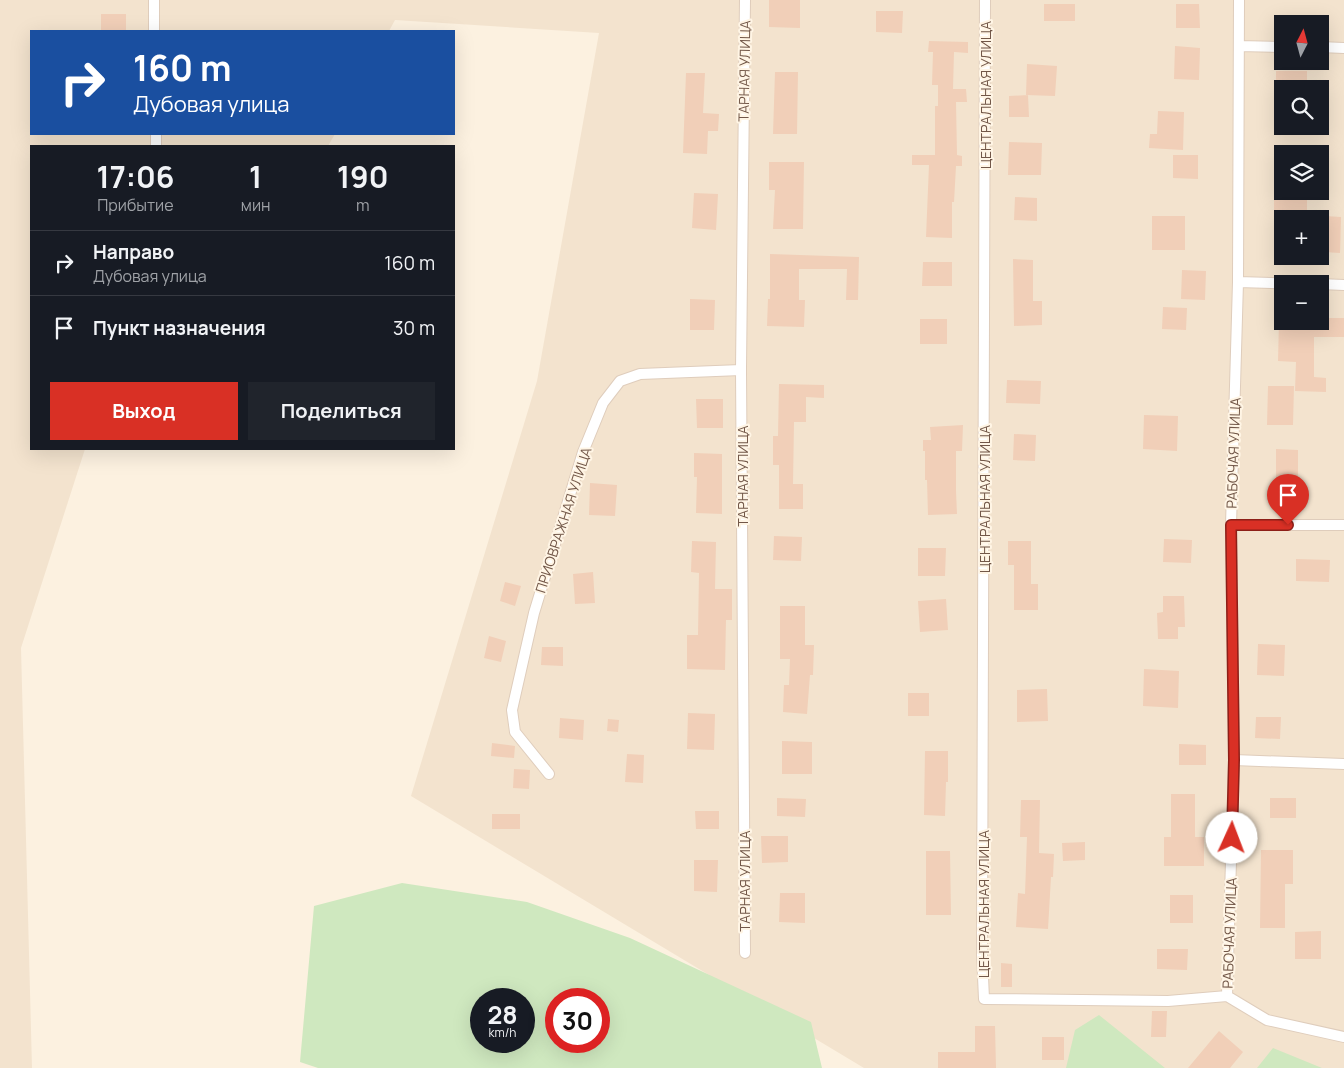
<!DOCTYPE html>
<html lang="ru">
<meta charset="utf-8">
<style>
body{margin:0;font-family:Manrope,sans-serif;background:#20242c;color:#f1f3f6;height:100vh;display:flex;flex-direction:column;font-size:19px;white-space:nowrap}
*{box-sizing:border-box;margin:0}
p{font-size:16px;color:#9ea1a6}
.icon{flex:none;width:28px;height:28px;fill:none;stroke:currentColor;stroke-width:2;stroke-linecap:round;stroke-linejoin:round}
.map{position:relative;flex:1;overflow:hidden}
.side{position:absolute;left:30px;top:145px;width:425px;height:305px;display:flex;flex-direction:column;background:#171b24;border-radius:0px;box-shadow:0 5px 20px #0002}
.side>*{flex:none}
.banner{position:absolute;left:30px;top:30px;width:425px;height:105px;border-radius:0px;box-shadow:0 5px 20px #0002;background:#1a4fa0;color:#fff;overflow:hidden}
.needle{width:32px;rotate:6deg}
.controls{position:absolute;left:1274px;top:15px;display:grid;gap:10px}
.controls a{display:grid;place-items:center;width:55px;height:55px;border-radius:0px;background:#171b24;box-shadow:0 5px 20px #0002;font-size:25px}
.speed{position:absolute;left:470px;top:988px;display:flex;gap:10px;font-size:25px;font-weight:700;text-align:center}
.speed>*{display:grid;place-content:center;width:65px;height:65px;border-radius:50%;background:#171b24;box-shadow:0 5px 20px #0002;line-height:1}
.speed small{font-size:12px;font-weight:400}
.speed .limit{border:8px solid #d22;background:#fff;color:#111}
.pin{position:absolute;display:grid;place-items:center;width:42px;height:42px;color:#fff;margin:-51px -21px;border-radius:50% 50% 50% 0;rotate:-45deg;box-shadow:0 0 5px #0007}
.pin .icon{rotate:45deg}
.me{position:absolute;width:55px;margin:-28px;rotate:2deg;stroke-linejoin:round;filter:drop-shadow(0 0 4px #0008)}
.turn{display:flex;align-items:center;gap:18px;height:105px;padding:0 20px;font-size:22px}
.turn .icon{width:65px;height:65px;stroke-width:2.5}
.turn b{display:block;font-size:35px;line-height:42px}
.eta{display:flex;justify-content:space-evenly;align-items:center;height:85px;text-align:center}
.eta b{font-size:30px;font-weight:700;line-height:35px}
.primary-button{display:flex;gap:10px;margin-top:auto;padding:10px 20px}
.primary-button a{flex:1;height:58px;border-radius:0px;background:#d93025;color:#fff;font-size:20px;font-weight:700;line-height:58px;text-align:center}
.primary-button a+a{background:#20242c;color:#f1f3f6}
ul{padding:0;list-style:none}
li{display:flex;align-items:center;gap:15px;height:65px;padding:0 20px;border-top:1px solid #363941}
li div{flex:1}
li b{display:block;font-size:19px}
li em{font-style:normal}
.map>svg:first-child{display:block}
.residential{fill:#f3e3ce;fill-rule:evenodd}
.green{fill:#cfe8bf;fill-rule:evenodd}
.building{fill:#f1cfb8}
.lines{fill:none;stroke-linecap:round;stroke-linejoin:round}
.street-casing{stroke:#dfcdbc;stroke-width:12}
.street{stroke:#fff;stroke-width:10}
.route-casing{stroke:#8d1f18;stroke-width:12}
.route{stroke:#d93025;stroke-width:9}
.labels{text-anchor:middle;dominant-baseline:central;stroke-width:4;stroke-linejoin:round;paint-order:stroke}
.street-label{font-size:14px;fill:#725748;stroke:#fff5e5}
</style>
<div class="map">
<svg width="1344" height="1068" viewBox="0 0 1344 1068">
<rect width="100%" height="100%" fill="#fcf1e0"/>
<path class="residential" d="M0,0h1344v1068h-480l-453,-272 126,-415 62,-348 -204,-13 -6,11h-358v103h304l-7,12h-297v303h54l-64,199 11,420h-32zM1282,24h38v37h-38zM1282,89h38v37h-38zM1282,154h38v37h-38zM1282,219h38v37h-38zM1282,284h38v37h-38z"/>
<path class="green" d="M402,883l125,19 103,36 181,84 11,46h-504l-18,-6 14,-156zM481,999h43v42h-43zM556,999h43v42h-43z
M1099,1015l66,53h-99l9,-38z
M1273,1048l49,20h-65z"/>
<path class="building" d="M769,0h31v28l-31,-1z
M1044,4h31v17h-31z
M1176,4h23l1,24h-24z
M876,11h27l-1,22 -26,-1z
M101,14h25v17h-25z
M929,41l39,1v11l-14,-1 -1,37h13l1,13h-11l1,53 5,1v10h-6l-2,36h-2v36l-26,-1 3,-72h-17v-10h23v-49h3v-21h-6l1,-33h-5z
M1175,46l25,2 -1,32 -25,-1z
M1027,64l30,2 -2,30 -29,-1z
M1276,71h31v18h-31z
M775,72h23l-1,62h-24z
M686,73h19l-2,40 16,1 -1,17h-10l-1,23 -24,-1z
M1028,95l1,22h-20v-21z
M1158,111l26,1 -1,38 -34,-2 1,-14h7z
M1009,142l33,1 -1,32h-33z
M1173,155h25v24l-25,-1z
M769,162h35l-1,67h-30l2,-39h-6z
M1274,191h33v21h-33z
M694,193l24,1 -2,36 -24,-2z
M1015,197l22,1v23l-23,-1z
M1152,216h33v34h-33z
M1325,216l16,1 -1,36 -16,-1z
M770,254l89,3 -1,43h-12l1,-31h-48v31h6l-1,27 -37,-1 1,-27h2z
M1013,259l20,1v41h9v24l-28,1z
M923,262h29v24h-30z
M1182,270l24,1 -1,29 -24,-1z
M690,299l25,1 -1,30h-24z
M1163,307l24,1 -1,22 -24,-1z
M1320,318h24v19h-30v40l12,1v14l-31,-1 1,-29 -18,-1 1,-40h41z
M920,319h27v25h-27z
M1007,380l34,1 -1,23 -34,-1z
M779,384l45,1v13l-18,-1v25h-12l-1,62h10v25h-24v-44h-6v-29h5z
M1268,386h26l-1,39h-26z
M696,399h27v29h-26z
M1144,415l34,1 -1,35 -34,-2z
M963,425l-1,26h-6v40l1,23 -29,1 -1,-35h-2v-29h-2v-11h8l-1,-13z
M1014,434l22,1 -1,26 -22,-1z
M1276,449l22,1v28h-22z
M694,453l28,1v60l-26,-1 1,-36h-3z
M590,483l27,2 -2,31 -26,-1z
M774,536l28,1 -1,24 -28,-1z
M1164,539l28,1 -1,23 -28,-1z
M692,541l24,1 -1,47h17v31h-6l-1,50 -38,-1v-34h11l1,-62 -8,-1z
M1008,541h23v43h7v26h-24v-45h-6z
M918,548h28l-1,28h-27z
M1296,559l34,1 -1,22 -33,-1z
M593,572l2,31 -20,1 -2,-30z
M505,582l16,4 -6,20 -15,-5z
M1163,596h21l1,31h-7v12h-20l-1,-26 6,-1z
M946,599l2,31 -28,2 -2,-31z
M780,606h25v39h9l-1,30h-3l-3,39 -24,-2 1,-27h5l1,-26h-10z
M489,636l17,5 -5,21 -17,-4z
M1258,644l27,1 -1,31 -27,-1z
M542,647h21v19l-22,-1z
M1144,669l35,2 -1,37 -35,-2z
M1047,689l1,32 -31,1v-32z
M908,693h21v23h-21z
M688,713l27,1 -1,36 -27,-1z
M1256,717h25l-1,22 -25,-1z
M560,718l24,2 -1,20 -24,-2z
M608,719l11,1 -1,12 -11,-1z
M782,741l30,1v32h-30z
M492,743l23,3 -1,12 -23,-2z
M1179,744l27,1v20h-27z
M925,751h23v31h-2l-1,34 -21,-1z
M627,754l17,1 -1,28 -18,-1z
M514,769l16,1 -1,19 -16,-1z
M1171,794h24v43h9v29h-40v-29h7z
M777,798l29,1 -1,18 -28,-1z
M1270,798h26v20h-26z
M1021,800h19l-1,53 15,1 -1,23h-2l-3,52 -32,-2 2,-34 7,1 2,-57h-7z
M695,811h24v18h-23z
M492,814h28v15h-28z
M761,836h27v26l-26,1z
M1085,842v18l-22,1 -1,-18z
M1261,850h32v34h-8v44h-25z
M926,851h24l1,64h-25z
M694,860h24l-1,32 -23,-1z
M780,893h25v30l-26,-1z
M1170,895h23v28h-23z
M1321,931v28h-26v-27z
M1157,949h31l-1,21 -30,-1z
M1001,963l11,1v23h-11z
M1152,1011h15l-1,26h-15z
M975,1026h20l1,42h-58v-16h37z
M1219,1031l24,21 -13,16h-42z
M1042,1037h22v23h-22z"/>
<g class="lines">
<defs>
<path id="street" d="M154,0v31
M985,0l-3,954 2,45 184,2 59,-5 40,24 77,17
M1239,46l43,1
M1320,47l24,1
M156,134v12
M1238,282l69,2
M1320,284l24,1
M1231,525h113
M1234,760l110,4
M549,774l-34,-42 -3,-22 22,-97 49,-161 20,-49 17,-22 20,-7 101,-4
M745,953l-4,-583 4,-370
M1227,996l7,-236 -3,-235 7,-243 1,-282"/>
</defs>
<use href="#street" class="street-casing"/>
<use href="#street" class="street"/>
</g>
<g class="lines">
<defs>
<path id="route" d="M1232,838l2,-78 -3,-235h57"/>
</defs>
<use href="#route" class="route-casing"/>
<use href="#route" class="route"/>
</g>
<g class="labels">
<g class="street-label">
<text transform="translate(744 71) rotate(-89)">ТАРНАЯ УЛИЦА</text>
<text transform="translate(985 95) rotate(-90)">ЦЕНТРАЛЬНАЯ УЛИЦА</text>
<text transform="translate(1233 453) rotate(-88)">РАБОЧАЯ УЛИЦА</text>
<text transform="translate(742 476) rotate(-90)">ТАРНАЯ УЛИЦА</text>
<text transform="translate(984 499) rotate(-90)">ЦЕНТРАЛЬНАЯ УЛИЦА</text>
<text transform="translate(563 520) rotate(-72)">ПРИОВРАЖНАЯ УЛИЦА</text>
<text transform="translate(744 881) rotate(-90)">ТАРНАЯ УЛИЦА</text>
<text transform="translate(983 904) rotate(-90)">ЦЕНТРАЛЬНАЯ УЛИЦА</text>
<text transform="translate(1229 933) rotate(-88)">РАБОЧАЯ УЛИЦА</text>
</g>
</g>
</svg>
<div class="controls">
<a><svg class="needle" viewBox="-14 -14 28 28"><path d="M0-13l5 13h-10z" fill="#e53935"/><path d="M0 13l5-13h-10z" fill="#9ea1a6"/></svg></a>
<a><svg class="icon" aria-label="search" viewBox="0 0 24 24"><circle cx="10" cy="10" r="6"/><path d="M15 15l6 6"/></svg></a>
<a><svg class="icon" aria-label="layers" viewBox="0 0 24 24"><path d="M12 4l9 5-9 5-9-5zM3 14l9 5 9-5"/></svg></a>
<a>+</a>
<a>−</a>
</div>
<div class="speed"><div>28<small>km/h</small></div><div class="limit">30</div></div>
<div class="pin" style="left:1288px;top:525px;background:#d93025"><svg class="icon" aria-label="arrive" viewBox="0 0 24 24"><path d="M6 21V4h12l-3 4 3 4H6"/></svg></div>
<svg class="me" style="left:1232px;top:838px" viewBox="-20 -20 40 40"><circle r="19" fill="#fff"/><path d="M0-13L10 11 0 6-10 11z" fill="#d93025"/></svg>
<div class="banner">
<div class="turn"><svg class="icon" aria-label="right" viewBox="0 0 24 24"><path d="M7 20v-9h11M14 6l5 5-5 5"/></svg><div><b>160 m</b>Дубовая улица</div></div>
</div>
<section class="side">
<div class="eta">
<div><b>17:06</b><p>Прибытие</p></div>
<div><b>1</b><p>мин</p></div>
<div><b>190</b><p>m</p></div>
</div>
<ul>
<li><svg class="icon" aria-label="right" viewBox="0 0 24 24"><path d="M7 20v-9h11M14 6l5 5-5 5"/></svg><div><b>Направо</b><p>Дубовая улица</p></div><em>160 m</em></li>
<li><svg class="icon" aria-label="arrive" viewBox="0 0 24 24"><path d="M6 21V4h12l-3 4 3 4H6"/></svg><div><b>Пункт назначения</b></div><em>30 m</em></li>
</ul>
<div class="primary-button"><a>Выход</a><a>Поделиться</a></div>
</section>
</div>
